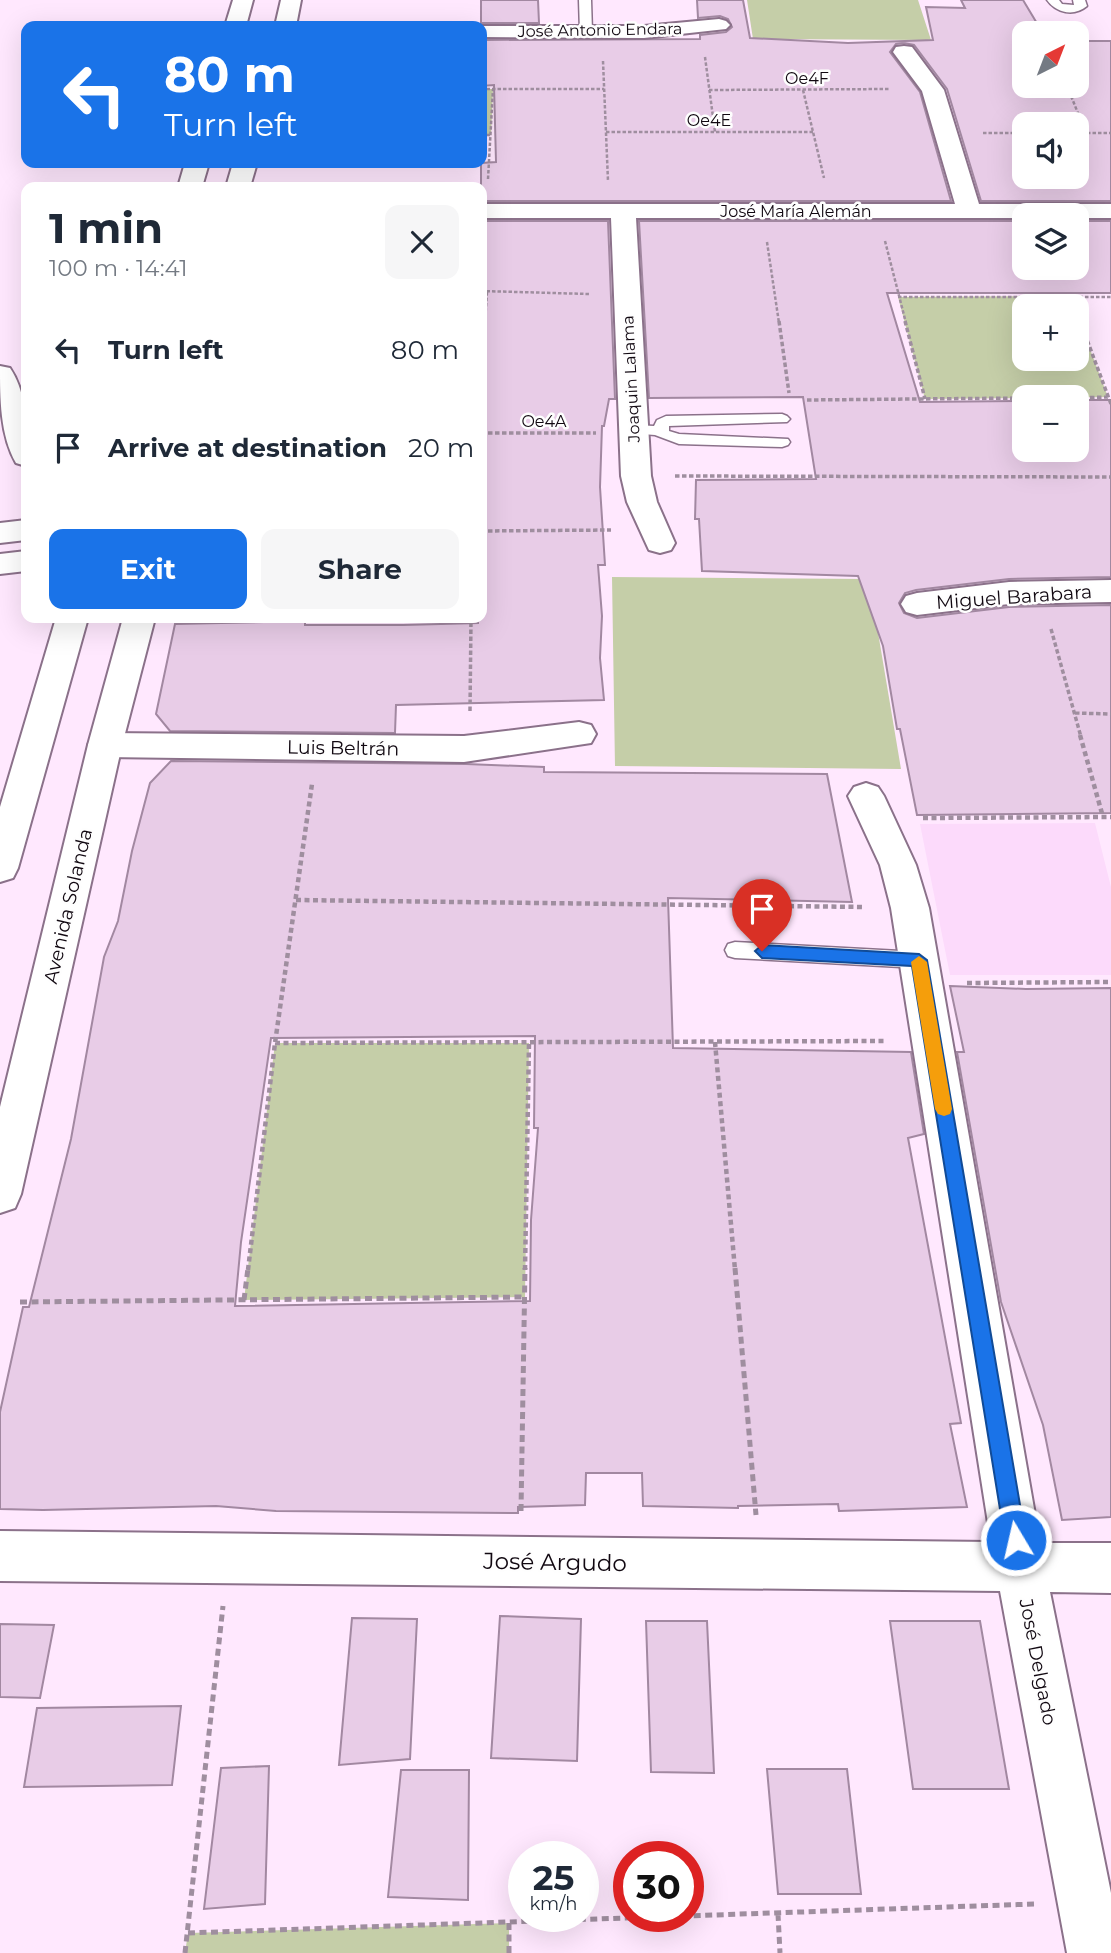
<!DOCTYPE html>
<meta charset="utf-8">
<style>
body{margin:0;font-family:Montserrat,sans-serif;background:#f6f6f7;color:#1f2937;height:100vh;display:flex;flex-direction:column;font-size:26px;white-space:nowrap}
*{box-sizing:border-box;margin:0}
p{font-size:23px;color:#747a83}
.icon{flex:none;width:38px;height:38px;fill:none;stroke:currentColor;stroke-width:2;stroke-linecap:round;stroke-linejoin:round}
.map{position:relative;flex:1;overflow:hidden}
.panel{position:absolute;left:21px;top:182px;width:466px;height:441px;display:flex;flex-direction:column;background:#fff;border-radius:14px;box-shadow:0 7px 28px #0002}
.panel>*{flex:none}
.top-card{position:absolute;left:21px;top:21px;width:466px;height:147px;border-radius:14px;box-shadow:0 7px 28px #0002;background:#1a73e8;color:#fff;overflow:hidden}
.needle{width:46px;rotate:42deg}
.tools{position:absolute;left:1012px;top:21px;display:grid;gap:14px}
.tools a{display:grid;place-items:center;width:77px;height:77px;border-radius:14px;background:#fff;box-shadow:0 7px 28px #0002;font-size:35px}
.speed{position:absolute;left:508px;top:1841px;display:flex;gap:14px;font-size:35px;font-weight:700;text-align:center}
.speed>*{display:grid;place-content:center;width:91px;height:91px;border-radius:50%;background:#fff;box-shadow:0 7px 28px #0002;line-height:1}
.speed small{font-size:18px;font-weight:400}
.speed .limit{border:10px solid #d22;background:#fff;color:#111}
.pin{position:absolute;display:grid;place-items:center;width:60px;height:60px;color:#fff;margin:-72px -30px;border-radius:50% 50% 50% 0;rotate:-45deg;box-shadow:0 0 7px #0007}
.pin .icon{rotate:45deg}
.me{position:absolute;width:77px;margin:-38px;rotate:351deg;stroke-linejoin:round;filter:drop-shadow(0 0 5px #0008)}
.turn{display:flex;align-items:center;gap:24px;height:147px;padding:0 28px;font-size:32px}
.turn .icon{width:91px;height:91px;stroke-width:2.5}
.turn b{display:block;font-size:49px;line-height:60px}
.round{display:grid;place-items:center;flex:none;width:74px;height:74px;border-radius:14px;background:#f6f6f7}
.head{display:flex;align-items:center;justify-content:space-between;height:119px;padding:0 28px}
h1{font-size:42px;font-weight:700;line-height:52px}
.cta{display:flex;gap:14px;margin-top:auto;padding:14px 28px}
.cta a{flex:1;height:80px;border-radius:14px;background:#1a73e8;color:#fff;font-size:28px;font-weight:700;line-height:80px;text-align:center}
.cta a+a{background:#f6f6f7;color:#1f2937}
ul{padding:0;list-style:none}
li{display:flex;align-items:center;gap:21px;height:98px;padding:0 28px}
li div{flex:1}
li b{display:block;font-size:26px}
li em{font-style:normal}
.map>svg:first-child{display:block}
.built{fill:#fcdafb}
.green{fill:#c5cea8}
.building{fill:#e8cce7;stroke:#a288a1;stroke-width:2;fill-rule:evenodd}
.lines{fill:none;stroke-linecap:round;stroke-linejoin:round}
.service-casing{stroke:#8b718a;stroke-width:3}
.minor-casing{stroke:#8b718a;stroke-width:4}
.tertiary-casing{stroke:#8b718a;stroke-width:4}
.path-far3{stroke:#9f8e9f;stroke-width:2.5;stroke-dasharray:3.5 2;stroke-linecap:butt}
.path-far2{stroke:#9f8e9f;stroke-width:3.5;stroke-dasharray:4.5 2.5;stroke-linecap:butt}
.path-far1{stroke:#9f8e9f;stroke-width:4.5;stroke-dasharray:5 3.5;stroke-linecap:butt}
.path{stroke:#9f8e9f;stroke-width:5;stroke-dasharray:7 4.5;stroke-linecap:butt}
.service{fill:#fff;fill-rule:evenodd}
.minor{fill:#fff;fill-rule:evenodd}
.tertiary{fill:#fff;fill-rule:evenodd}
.route{fill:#1a73e8;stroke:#114b97;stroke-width:2}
.slow{fill:#f59e0b}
.labels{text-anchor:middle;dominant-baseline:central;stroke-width:5;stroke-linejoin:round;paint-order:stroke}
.far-street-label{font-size:16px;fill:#110811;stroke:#fefefe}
.street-label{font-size:19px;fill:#110811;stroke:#fefefe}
.near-street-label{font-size:23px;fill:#110811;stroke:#fefefe}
</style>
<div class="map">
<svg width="1111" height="1953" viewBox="0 0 1111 1953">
<rect width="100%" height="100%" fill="#ffe8fe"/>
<path class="built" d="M1095,823l16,64v88h-161l-30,-151z"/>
<path class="green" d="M747,0h171l13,40 -178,-1z
M481,89h12l-2,46h-10z
M1070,296l4,10h-50v53h52v-47l32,85 -183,2 -27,-102z
M612,577l257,2 32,190 -286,-3z
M275,1043h254l-4,254 -281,3z
M509,1923v30h-324l3,-20z"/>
<path class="building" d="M481,0h57l1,23h-58z
M697,0h46l7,38 98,5 85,-3 -7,-33 39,1 -4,-8h62l18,30 37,1 4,10h29v160h-130l-34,-112 -33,-44 -10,-2 -8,1 -6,8 30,40 31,109h-470v-38l15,-1 -2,-77 -13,1v-46l219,-1v-4l26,-3 6,-5 -4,-8 -8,-3 -22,2zM1024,33h52v53h-52zM1024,124h52v53h-52z
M481,221h127l7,178h-6l-5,27h-2l-2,61 5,78h-7l4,51 -2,42 4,42 -208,5 -1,28 -225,-2 -14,-17 19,-90 130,-3v4h98l75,-2v-5h3z
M639,221h385v47h52v-47h35v72h-224l33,109 104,-1v49h52v-50h35v177l-102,2 -93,11 -11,3 -6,10 5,10 13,5 92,-11 102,-2v208l-194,2 -17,-86h-3l-14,-83 -25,-70 -156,-5 -3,-52h-4l1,-39 120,-1 -13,-82 -154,1z
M171,761l295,3 78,3v5l283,2 25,128 -184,-4 5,150 238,4 13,82 -16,4 53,285 -11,1 17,83 -128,4 -1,-7 -100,2v2l-95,-2 -1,-33h-56l-1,32 -67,2v6l-242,-2 -60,-5 -173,4 -43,-1v-97l23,-105h6l42,-168 33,-182 14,-36 14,-70 18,-68zM535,1036l-1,92h4l-7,92 -1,81 -295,5 6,-64 30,-204z
M950,986l76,3 85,-1v529l-49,3 -19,-95 -42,-123 -44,-250h7z
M500,1616l81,3 -4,142 -86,-3z
M352,1618l65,1 -7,140 -71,6z
M646,1621h61l7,152 -63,-1z
M890,1621h90l29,168h-96z
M0,1624l54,1 -14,73 -40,-1z
M181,1706l-9,79 -148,2 13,-79z
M269,1766l-4,138 -61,5 17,-141z
M767,1769h80l14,125h-83z
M401,1770h68l-1,130 -80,-3z"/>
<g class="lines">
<defs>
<path id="service" d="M579,0h12l1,32 -6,3 -6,-3z
M1047,0h12l3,4 12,1 -1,-5h12l2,6c-13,11 -31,7 -40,-6z
M782,414l5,2 3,3 -3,3 -118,4v5l10,3 109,5 2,3 -2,3 -6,2 -103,-3 -24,-9 -26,-2 -3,-3 8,-5 20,1 3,-6 9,-4z
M735,942l184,10 7,2 3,6 -3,6 -7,2 -184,-10 -7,-2 -3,-6 3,-6z"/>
<path id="minor" d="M719,19l7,2 4,4 -4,4 -82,9 -163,-1v-11h-6h169z
M904,46l8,1 32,43 35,114h132v14h-35v-3h-52v3h-388l15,258 6,26 18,41 -4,7 -11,3 -11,-3 -22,-48 -6,-26 -10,-258h-130v-14h474l-33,-113 -29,-39 3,-5z
M0,366l10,2c19,28 16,65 16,98l-10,-3c-16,-28 -16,-65 -16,-97z
M1111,580v22l-102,2 -92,11 -11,-3 -5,-8 5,-8 11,-3 92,-11z
M579,722l12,3 5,9 -5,9 -127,19 -359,-5 -12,-3 -5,-9 5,-9 12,-3 359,3z
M866,783l12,4 6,9 32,69 13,43 111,635h71v50l-61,-1 61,301v60h-44l-67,-362 -1000,-10v-50l991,11 -100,-634 -11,-43 -32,-69 6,-9z"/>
<path id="tertiary" d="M233,0h20l-7,26h-21z
M281,0h20l-5,26h-21z
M185,163h24l-7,24h-24z
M233,163h24l-7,24h-24z
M26,520v20l-26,3v-20z
M26,551v20l-26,3v-20z
M56,618h32l-70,250 -5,10 -13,4v-75z
M123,618h32l-33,127 -101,449 -6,14 -15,5v-106l88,-362z"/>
</defs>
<use href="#service" class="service-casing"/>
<use href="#minor" class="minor-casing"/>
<use href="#tertiary" class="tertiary-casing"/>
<path class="path-far3" d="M705,57l10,75
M603,61l5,120
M1067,86l19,47
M481,89h123
M709,90l181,-1
M803,90l21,88
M606,132h207
M983,133h41
M1076,133h35
M481,135h10
M488,179l5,-90
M885,241l21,82
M767,242l12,81
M481,291l108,3
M1070,296l4,10
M898,297h213
M1076,312l4,11
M485,323l2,-31"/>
<path class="path-far2" d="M779,321l10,72
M905,321l20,78
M1080,321l31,83
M1076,398l32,-1
M807,400l217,-2
M481,407l4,-86
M481,433h115
M675,476l436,1
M481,531l130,-1
M178,619l293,-1
M1051,629l30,108
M470,711l1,-92
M1075,713l36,1"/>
<path class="path-far1" d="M1080,735l23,82
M923,818l188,-1
M296,900l569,7
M967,983l144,-1
M715,1042l20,228
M275,1043l612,-2
M248,1270l27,-227 37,-259
M525,1270l4,-227"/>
<path class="path" d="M735,1268l21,247
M244,1300l4,-32
M20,1302l505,-5
M521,1511l4,-243
M778,1914l2,39
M509,1923v30
M188,1933l846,-29
M185,1953l38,-347"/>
<use href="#service" class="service"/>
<use href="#minor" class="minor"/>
<use href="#tertiary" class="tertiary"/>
</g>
<path class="route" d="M762,945l157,9 8,6 99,580 -3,7 -7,3 -8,-3 -3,-7 -93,-574 -150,-8 -7,-7z"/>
<path class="slow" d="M919,956l8,6 25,147 -2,5 -6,2 -6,-2 -3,-5 -24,-147z"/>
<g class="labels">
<g class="far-street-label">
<text transform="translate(600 30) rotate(-1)">José Antonio Endara</text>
<text x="807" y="78">Oe4F</text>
<text x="709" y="120">Oe4E</text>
<text x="796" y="211">José María Alemán</text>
<text transform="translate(631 379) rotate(-93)">Joaquin Lalama</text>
<text x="544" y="421">Oe4A</text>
</g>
<g class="street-label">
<text transform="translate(1014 597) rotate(-4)">Miguel Barabara</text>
<text transform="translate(343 748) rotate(1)">Luis Beltrán</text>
<text transform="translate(68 906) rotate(-77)">Avenida Solanda</text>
<text transform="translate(1038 1662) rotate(79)">José Delgado</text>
</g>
<g class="near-street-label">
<text transform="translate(555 1562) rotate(1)">José Argudo</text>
</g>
</g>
</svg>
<div class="tools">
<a><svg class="needle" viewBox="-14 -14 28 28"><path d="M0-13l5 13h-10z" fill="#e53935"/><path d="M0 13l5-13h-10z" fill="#747a83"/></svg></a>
<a><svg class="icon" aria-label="sound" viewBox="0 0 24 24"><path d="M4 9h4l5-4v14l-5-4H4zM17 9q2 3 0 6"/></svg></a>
<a><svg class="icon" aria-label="layers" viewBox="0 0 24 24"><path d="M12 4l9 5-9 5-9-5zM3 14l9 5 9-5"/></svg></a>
<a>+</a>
<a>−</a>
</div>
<div class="speed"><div>25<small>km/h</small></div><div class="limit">30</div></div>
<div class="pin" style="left:762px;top:951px;background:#d93025"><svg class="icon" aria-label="arrive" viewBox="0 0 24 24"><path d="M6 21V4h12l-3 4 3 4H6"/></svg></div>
<svg class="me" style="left:1016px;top:1540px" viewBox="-20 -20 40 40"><circle r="17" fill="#1a73e8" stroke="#fff" stroke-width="3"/><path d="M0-11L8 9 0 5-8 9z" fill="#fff"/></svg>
<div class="top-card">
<div class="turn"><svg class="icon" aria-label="left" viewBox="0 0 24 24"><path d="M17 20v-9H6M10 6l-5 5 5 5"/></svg><div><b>80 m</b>Turn left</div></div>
</div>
<section class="panel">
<div class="head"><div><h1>1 min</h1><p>100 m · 14:41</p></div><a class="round"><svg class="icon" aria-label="close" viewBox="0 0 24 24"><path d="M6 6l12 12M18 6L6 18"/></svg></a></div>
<ul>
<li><svg class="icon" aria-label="left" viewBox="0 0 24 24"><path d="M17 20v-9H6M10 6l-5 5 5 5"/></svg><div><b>Turn left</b></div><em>80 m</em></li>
<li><svg class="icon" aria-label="arrive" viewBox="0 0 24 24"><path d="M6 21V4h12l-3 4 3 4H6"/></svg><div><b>Arrive at destination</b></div><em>20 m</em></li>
</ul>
<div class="cta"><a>Exit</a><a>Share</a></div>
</section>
</div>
